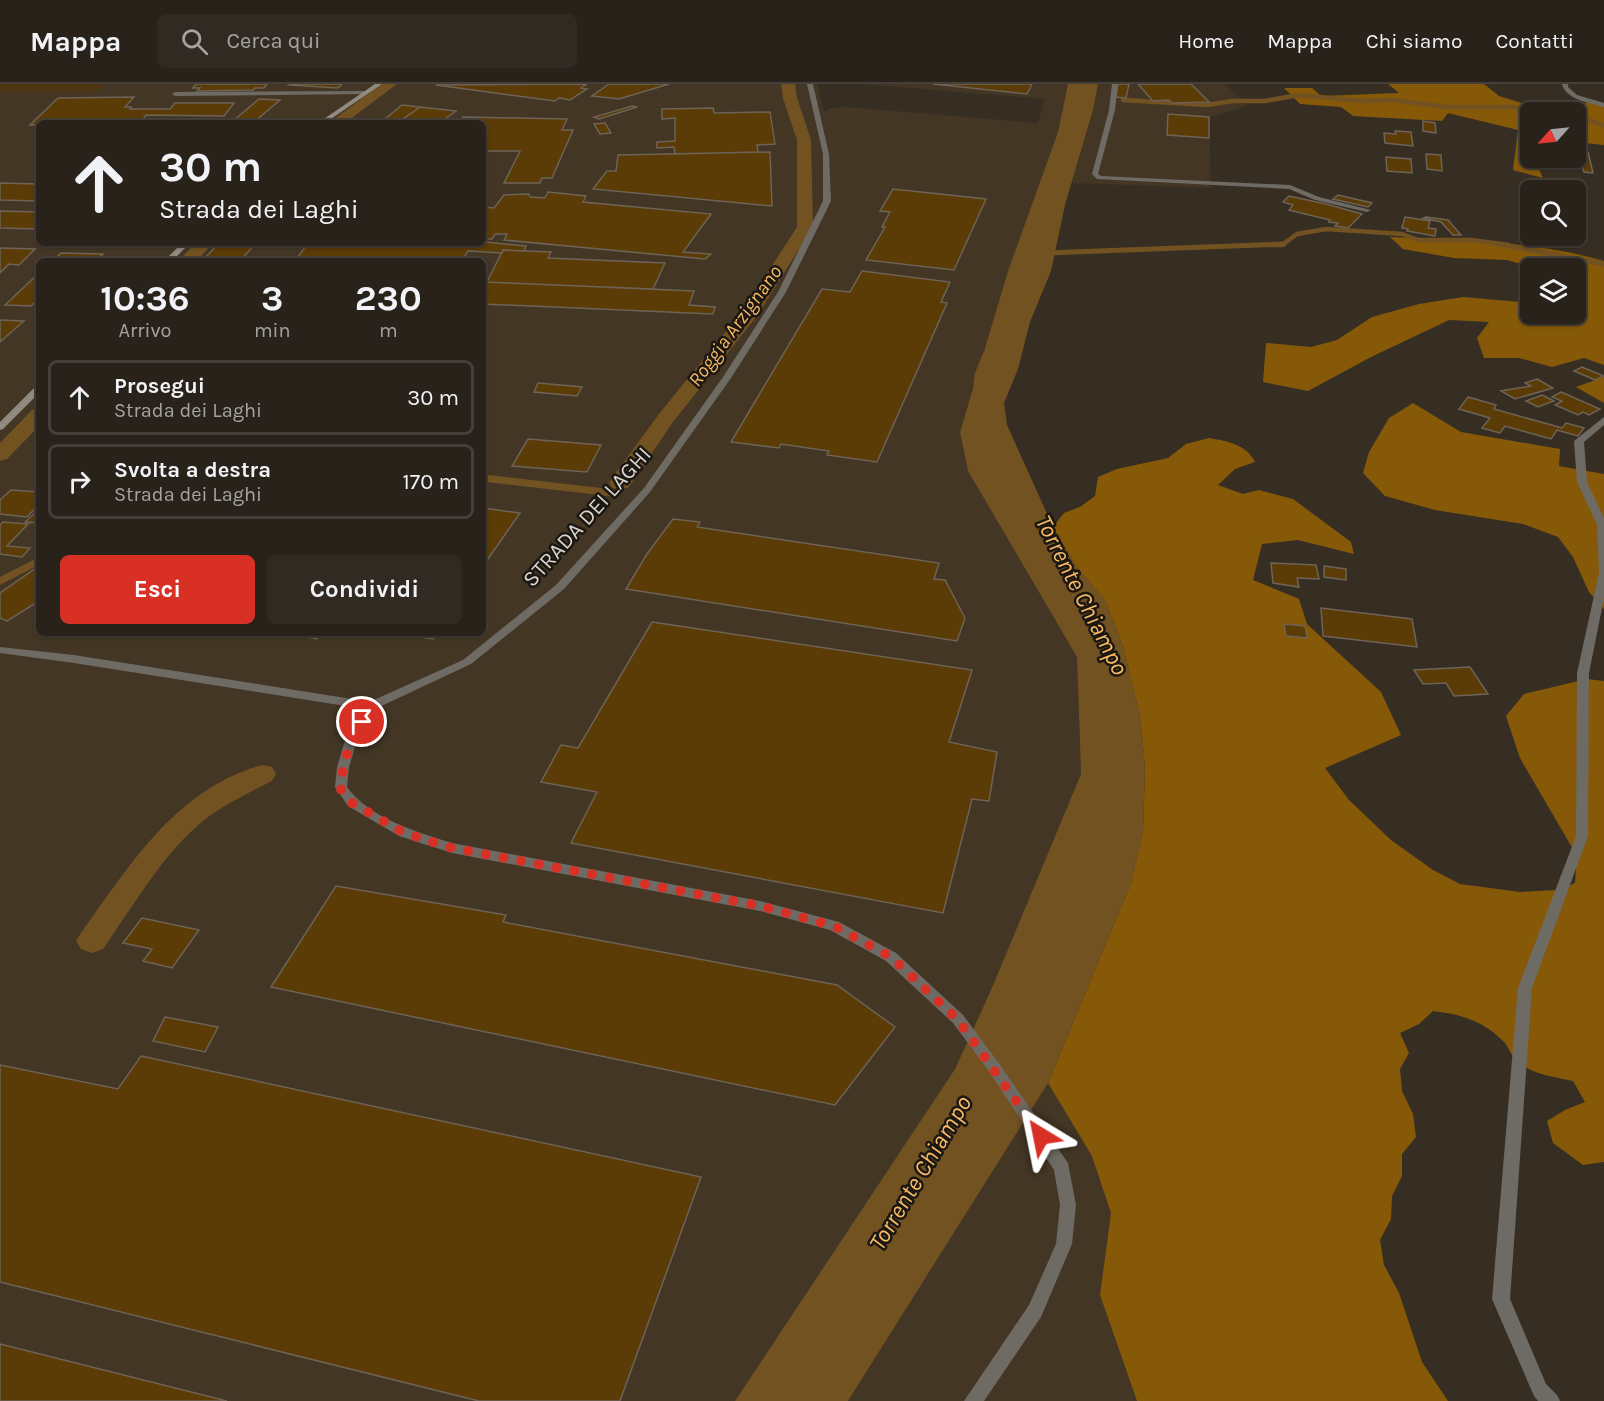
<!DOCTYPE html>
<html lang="it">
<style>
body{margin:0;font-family:Karla,sans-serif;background:#312a23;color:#f1f3f6;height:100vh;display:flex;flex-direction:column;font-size:22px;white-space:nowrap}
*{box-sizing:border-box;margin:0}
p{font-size:20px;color:#a5a4a2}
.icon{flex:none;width:33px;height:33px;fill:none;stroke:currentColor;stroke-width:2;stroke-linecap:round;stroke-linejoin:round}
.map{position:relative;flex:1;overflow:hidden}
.sheet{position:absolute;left:36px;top:174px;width:450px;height:378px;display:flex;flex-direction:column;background:#29221a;border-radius:9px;box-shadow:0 2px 4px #0004,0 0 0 2px #453f39}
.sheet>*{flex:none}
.hud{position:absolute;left:36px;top:36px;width:450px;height:126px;border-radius:9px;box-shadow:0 2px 4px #0004,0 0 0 2px #453f39;background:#29221a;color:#f1f3f6;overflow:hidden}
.needle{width:39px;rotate:243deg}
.controls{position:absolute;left:1520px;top:18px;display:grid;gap:12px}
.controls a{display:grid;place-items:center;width:66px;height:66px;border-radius:9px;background:#29221a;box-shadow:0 2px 4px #0004,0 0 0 2px #453f39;font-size:30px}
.pin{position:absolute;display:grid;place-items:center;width:51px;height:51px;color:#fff;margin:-26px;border:3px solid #fff;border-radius:50%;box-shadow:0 2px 6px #0007}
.me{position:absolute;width:66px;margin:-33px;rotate:325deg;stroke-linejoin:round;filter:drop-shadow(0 0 4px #0008)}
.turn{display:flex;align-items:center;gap:21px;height:126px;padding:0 24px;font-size:27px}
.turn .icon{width:78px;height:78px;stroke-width:2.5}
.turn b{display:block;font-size:42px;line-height:51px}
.eta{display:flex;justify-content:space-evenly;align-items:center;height:102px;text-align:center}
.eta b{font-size:36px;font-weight:700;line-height:42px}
.primary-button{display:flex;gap:12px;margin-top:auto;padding:12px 24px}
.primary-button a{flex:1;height:69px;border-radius:9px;background:#d93025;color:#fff;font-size:24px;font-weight:700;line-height:69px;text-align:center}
.primary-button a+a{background:#312a23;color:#f1f3f6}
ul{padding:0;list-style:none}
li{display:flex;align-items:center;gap:18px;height:75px;margin:0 12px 9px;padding:0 12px;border:3px solid #453f39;border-radius:9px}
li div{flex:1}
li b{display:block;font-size:22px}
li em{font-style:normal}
header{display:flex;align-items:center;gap:36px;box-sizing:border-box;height:84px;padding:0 30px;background:#29221a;border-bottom:2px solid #453f39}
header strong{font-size:28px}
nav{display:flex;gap:33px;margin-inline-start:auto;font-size:21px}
.search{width:420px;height:54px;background:#312a23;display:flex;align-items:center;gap:15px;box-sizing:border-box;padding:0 21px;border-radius:9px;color:#a5a4a2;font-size:22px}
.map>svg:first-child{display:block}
.built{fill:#433625;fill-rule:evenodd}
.green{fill:#4d3511}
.forest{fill:#865908}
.water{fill:#735222}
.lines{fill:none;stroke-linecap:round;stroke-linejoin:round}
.stream-far2{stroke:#735222;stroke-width:4.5}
.stream-far1{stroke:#735222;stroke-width:5}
.stream{stroke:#735222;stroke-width:7}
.canal{fill:#735222;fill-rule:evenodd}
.building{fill:#5b3b06;stroke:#6d6356;stroke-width:1.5}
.minor{fill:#6e6a64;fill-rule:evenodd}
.tertiary{fill:#6e6a64;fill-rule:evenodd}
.secondary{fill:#918a81;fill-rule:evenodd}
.route{stroke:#d93025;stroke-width:10;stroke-dasharray:0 18}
.labels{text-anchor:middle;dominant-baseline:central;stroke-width:5;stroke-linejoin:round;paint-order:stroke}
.far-water-label{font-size:20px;font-style:italic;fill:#f9ba63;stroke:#1b1712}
.street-label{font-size:22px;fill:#dbd5ce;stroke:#1b1712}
.water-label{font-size:24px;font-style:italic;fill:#f9ba63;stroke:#1b1712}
</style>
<header>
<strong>Mappa</strong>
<div class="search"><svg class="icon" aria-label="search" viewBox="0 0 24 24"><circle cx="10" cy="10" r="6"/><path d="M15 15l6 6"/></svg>Cerca qui</div>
<nav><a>Home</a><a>Mappa</a><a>Chi siamo</a><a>Contatti</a></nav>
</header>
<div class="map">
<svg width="1604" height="1317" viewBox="0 0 1604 1317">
<rect width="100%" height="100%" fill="#372e23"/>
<path class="built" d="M105,0h712l7,27 7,-3 16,-1 191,16 7,-24 -182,-15h205l-10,48 -50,139 -48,161 8,39 109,186 4,117 -90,216 -36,79 -220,332h-735v-1309h97zM39,39h444v120h-444zM39,177h444v372h-444z
M1098,0h127l23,22 -39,11 2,71 -139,-5 21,-73z
M1048,999l44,73 19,57 -11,82 37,106h-289z"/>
<path class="green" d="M0,0h105l-8,8h-97z"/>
<path class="forest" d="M1388,0h96l15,12 26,8 39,4 27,-6 13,3v40l-29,-3v-30h-45v46h4l9,20 -30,-8 5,-40 -70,-17 -6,8 -89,-5 -12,-9 -41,-3 -16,-16h28l9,8 78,-3z
M1390,153c71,3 145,4 214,24v104l-20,-7 -32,9 -33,-9h-35l-7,-20 12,-16 -40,-2 -78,37 -63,34 -45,-9 3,-39 45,4 26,-7 35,-23 47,-13 44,-7 57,5 10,-4v16h45v-46h-40l-28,-8 -53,-2 -51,-9z
M1604,293v26l-28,-16z
M1413,319l48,29 99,17 -1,17 45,8v135l-15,-17 -16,-35 -15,-20 -35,-13 -88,-14 -50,-14 -22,-23 6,-21 20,-34z
M1209,354c18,3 37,6 46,24l-20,7 -17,16 25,9 16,-4 34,9 58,43 3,12 -56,-14 -36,4 -9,36 46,19 8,25 74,68 20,43 -76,33 24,32 42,40 42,30 27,14 60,8 38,-2 17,-7 2,-27 -57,-98 -14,-42 18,-22 63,-15 17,2v481l-21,3 -30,-22 -6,-22 18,-11 20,-8 -12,-21c-18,-4 -37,-6 -53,-17 -7,-4 -10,-15 -16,-22 -20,-21 -44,-28 -71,-31l-14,13 -19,9 9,20 -9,16 2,22 11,23 3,23 -14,17v22l-10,20 -1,23 -11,21 4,25 15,28 23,69 26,39h-311l-37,-106 11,-82 -19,-57 -44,-73 83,-200 12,-52 2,-64 -5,-51 -17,-70 -18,-46 -26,-30 -26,-43 11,-14 16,-6 15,-11 3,-19 19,-8 51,-11 18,-14z"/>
<path class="water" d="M1068,0h30l-5,26 -28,95 -14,66 -21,51 -12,47 -14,34 3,22 46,102 26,43 26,30 18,46 17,70 5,51 -2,64 -12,52 -83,200 -200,318h-113l220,-332 36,-79 90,-216 -4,-117 -109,-186 -8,-39 48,-161 50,-139z"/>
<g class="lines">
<path class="stream-far2" d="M1123,16l84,5 26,-4h32l34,-6 63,6 31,-1 54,7h65l47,5
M1575,32l29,9
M1270,161h12l15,-11 29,-5 76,5 16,6h53l38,5"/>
<path class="stream-far1" d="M1498,160l106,20
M1046,169l238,-9
M976,301l1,-10 8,-20"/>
<path class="stream" d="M483,394l130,15
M0,497l39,-20"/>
<path class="canal" d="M381,0h16l-52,39h-16z
M781,0h14l2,14 14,42 2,87 -56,89 -84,106 -45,66 -8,1 -8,-1 -3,-5 3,-5 47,-64 85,-105 53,-82v-87l-14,-42z
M196,159h17l-16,18h-19z
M39,324v18l-32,33 -7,2v-18l32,-33z
M262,681l10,2 4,7 -4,7c-22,11 -44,22 -64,36 -45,35 -73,87 -105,132l-11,4 -11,-4 -5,-8 5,-8c49,-68 95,-144 181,-168z"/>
</g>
<path class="building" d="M196,0h71l-3,4h-9l-2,2 -56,1 3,-3h-7z
M291,0h51l-4,4 -49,-3z
M587,0l-6,4 6,1 -17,11 -11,-2 -4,3 -119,-16z
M609,0h60l-50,15 -27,-3z
M933,0h99l-5,10z
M1118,0h11l-3,14 -10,-1z
M1138,0h53l18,18 -37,1 -3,-3 -16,1z
M134,13l-9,10h6l-1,2h40l5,-6h59l-10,13 -78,-1 -6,8h-101v2h-9l28,-27z
M259,15l21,1 -26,22 -21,-1z
M402,21l18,2 -23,16h-17z
M632,22l5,1 -38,12 -5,-2z
M420,23l36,4 -17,12h-42z
M713,24l1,5 56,-1 5,32 -18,1 1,7 -83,2 -1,-7 -17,1v-6l18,-1v-23l-13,1v-10z
M1168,30l41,3v21l-42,-3z
M463,33l104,2 -5,11h11l-21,48h-10l-2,5h-36l16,-32h-37v-28h-24z
M1423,37l12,2 1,10 -13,-2z
M605,39l6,10 -11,1 -6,-10z
M1395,47l16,1 2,14 -28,-3 -1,-10 12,1z
M1575,67l13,1 5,21 -9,-1 -2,-7 -11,-1 -1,-6h5z
M770,68l2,54 -179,-17 14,-18h9l2,-16z
M1426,70l15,1 1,16 -15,-2z
M1386,73l25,2 1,14 -25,-2z
M0,99l39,1v17l-39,-1z
M893,105l93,10 -32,71 -88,-10 19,-33h-3l8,-15 -10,-1z
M548,108l38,4 -3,6 128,12 -28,38 28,2 -6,5 -201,-19 3,-6h-12l-3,5h-5l-2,3 41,4 -2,5 -21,-1 -1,3 -34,-2 -6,10h-167l13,-18h175v-36l11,1 10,-13 25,-1 1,3 15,1z
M1338,111l34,8 -4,4 -35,-8z
M1289,112l37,8 36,10 -14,14 -13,-2 3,-3 -9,-1 1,-2 -41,-10 4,-5 -10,-3z
M0,127l39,1v17l-39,-1z
M1405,133l25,4 -2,7 8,1 -1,7 -28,-5 1,-2 -6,-1z
M1426,133l22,3 13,15h-8l-12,-13 -18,-4z
M219,159l36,1 -15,17h-38z
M0,164l35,1 -16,16 -10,-1 -9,9z
M503,166l48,2 -3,6 117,5 -12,26 -166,-7z
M61,169l42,1 -7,7h-44z
M862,187l88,11 -9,20 6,1 -70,159 -50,-7 2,-4 -48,-7 -2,4 -48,-6 91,-153 28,3z
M39,189v25l-8,8 -26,-1z
M487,198l207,9 -5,14 26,2 -2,7 -230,-10v-15z
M0,236l24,1 -24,21z
M1582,283l22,9 -9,4 -21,-9z
M1537,295l16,9 -38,11 -14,-8 30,-5 -6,-3z
M538,299l44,4 -5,9 -43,-4z
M1561,308l39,17 -11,6 -6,-3 -5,3 -23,-10 7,-4 -10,-4z
M1542,311l12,6 -16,6 -12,-6z
M1468,313l28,8 -2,4 68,19 4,-5 18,5 -6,8 -21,-6 -6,9 -46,-13 -5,7 -18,-5 8,-10 -31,-9z
M528,355l73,6 -14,27 -75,-6z
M11,406l28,2 -3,8 3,1v3l-12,13 -27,-3v-14z
M483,424l37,5 -37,53z
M39,425v14l-14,-1z
M673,435l27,3 -3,5 242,36 -5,16 11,1 20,38 -8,23 -331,-52 21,-35z
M3,438l25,2 -21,22 23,2 -8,9 -22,-3v-29z
M1271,479l45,2 3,14 -22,-1 2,9 -26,-4z
M39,482v35l-32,20 -7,-3v-25z
M1324,482l22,3v11l-22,-3z
M1321,524l91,11 5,28 -94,-11z
M652,538l320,48 -23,72 48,10 -8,49 -17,-2 -29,114 -372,-70 26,-51 -56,-10 20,-37 17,3z
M1284,540l21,2 2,12 -21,-2z
M285,549h37l-5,6z
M391,549h47l-5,6z
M1470,583l18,27 -34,2 -8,-13 -23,1 -9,-14z
M336,802l170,29 -3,7 334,63 58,42 -60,78 -564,-118z
M142,834l57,12 -27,38 -29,-7 9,-12 -29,-6z
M165,933l53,10 -13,25 -52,-11z
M141,972l560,121 -81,224h-141l-479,-119v-217l118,24z
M0,1260l227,57h-227z"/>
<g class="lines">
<path class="minor" d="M1112,0h6l-3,26 -17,64 3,2 189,9 29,12 52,13 -4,2 -52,-12 -26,-11 -192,-10 -5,-5 17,-64z
M1562,0h6v3l9,8 27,8v4c-14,-4 -38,-7 -42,-23z
M365,7l2,3 -192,2 -3,-2 3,-2z
M1604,333v8l-20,17 3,40 17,36v80l-15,75 -1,163 -56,152 -22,311 36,85 11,11 3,6h-22l-4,-5 -42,-97 26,-311 58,-152 1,-163 22,-100 -2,-49 -20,-42 -3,-41z
M0,563l74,8 297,47 6,4 -6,4 -297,-47 -74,-10z"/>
<path class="tertiary" d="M807,0h6l16,70 2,47 -45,91 -55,86 -81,114 -86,97 -93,75 -96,45 -17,28 -9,30 -2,20c22,31 70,45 105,56l308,58 79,21 57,31 67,62 35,47 70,101 8,42 -4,39 -31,73 -57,84h-20l65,-96 27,-61 4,-39 -6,-35 -66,-100 -35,-47 -67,-62 -56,-31 -70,-19 -308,-58 -53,-17 -51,-30 -13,-19 2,-20 9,-30 21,-34 96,-43 93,-75 88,-97 79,-111 55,-85 45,-91v-47z"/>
<path class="secondary" d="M375,0h7l-57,39h-7z
M182,159h8l-18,18h-8z
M39,301v8l-36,36 -3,1v-8l36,-36z"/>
</g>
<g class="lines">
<path class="route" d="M362,638c-13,21 -19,41 -22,66l12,15 52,30 48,15 308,58 74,20 57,31 67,63 83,116"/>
</g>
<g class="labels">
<g class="far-water-label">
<text transform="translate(735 242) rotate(-54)">Roggia Arzignano</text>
</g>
<g class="street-label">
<text transform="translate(587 433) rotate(-48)">STRADA DEI LAGHI</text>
</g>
<g class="water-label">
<text transform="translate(1082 511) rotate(63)">Torrente Chiampo</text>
<text transform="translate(920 1089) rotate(-59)">Torrente Chiampo</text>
</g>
</g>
</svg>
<div class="controls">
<a><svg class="needle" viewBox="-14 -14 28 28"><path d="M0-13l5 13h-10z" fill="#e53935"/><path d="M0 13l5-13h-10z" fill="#a5a4a2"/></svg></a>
<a><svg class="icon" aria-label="search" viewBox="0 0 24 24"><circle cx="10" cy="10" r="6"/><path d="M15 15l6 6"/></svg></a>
<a><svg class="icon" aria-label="layers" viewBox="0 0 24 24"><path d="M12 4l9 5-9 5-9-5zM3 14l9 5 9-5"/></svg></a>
</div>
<div class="pin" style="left:362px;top:638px;background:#d93025"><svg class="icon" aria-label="arrive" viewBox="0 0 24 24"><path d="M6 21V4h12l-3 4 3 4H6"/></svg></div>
<svg class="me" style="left:1041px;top:1052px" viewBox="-20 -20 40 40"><path d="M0-17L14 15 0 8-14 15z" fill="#d93025" stroke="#fff" stroke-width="4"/></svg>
<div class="hud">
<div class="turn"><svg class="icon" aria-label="ahead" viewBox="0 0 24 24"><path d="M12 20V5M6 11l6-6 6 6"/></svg><div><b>30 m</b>Strada dei Laghi</div></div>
</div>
<section class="sheet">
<div class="eta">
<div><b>10:36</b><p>Arrivo</p></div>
<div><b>3</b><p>min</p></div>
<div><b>230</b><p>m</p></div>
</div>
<ul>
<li><svg class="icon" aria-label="ahead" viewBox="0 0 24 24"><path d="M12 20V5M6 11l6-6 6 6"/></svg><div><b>Prosegui</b><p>Strada dei Laghi</p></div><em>30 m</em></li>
<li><svg class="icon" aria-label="right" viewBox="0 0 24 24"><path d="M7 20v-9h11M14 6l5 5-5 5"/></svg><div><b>Svolta a destra</b><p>Strada dei Laghi</p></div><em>170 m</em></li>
</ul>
<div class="primary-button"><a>Esci</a><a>Condividi</a></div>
</section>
</div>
